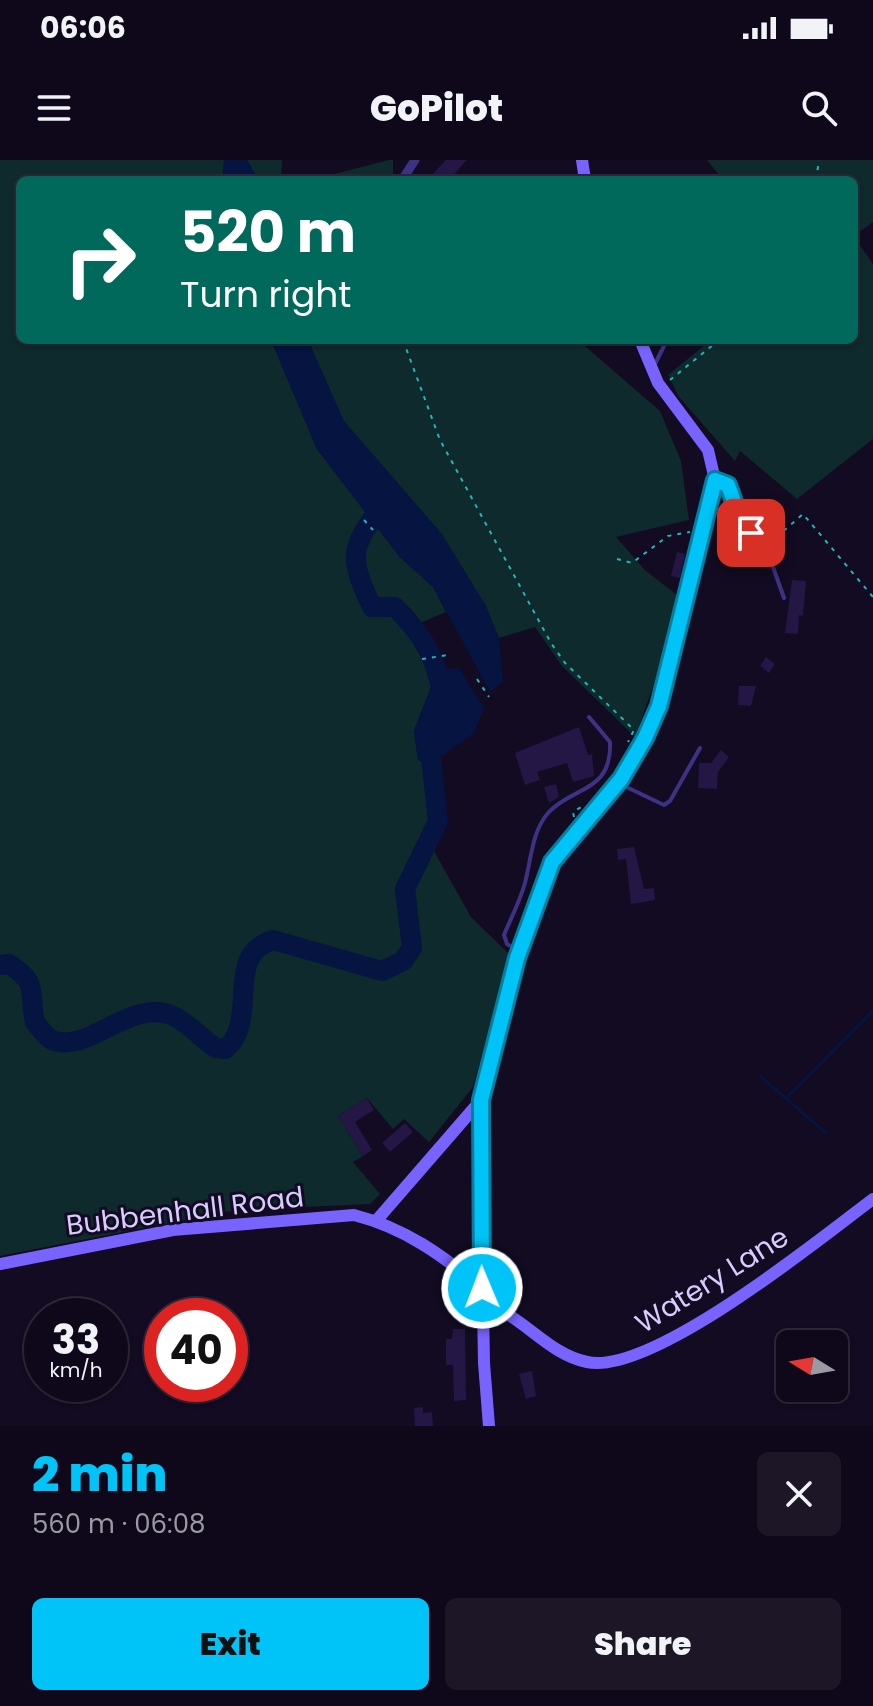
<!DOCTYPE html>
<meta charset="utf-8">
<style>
body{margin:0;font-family:Poppins,sans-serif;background:#1c1627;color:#f1f3f6;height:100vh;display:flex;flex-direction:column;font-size:30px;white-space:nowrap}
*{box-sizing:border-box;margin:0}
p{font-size:26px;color:#9b9aa2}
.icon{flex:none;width:44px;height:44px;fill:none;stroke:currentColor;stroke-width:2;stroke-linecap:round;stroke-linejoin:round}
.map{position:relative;height:1266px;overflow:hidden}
.sheet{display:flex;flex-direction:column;background:#0e081a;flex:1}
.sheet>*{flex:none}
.banner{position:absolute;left:16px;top:16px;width:842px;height:168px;border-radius:12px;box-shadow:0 2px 6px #0004,0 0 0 2px #2e2939;background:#00695c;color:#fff;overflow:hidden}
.needle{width:52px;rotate:281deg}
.fabs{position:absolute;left:776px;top:1170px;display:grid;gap:16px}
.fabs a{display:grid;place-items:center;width:72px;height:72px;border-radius:12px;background:#0e081a;box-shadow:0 2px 6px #0004,0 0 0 2px #2e2939;font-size:40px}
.speed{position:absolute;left:24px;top:1138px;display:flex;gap:16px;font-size:40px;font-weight:700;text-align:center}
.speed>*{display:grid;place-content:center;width:104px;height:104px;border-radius:50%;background:#0e081a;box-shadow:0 2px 6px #0004,0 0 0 2px #2e2939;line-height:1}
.speed small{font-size:20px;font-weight:400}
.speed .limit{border:12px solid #d22;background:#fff;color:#111}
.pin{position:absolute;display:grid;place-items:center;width:68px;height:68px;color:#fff;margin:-34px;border-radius:16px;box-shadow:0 4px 12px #0006}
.me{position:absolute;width:88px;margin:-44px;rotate:359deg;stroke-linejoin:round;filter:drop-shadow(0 0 6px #0008)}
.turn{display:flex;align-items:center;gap:28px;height:168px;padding:0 32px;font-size:36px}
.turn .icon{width:104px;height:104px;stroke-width:2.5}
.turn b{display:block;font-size:56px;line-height:68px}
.round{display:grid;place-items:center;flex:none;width:84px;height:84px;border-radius:12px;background:#1c1627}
.summary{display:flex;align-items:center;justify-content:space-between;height:136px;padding:0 32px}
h1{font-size:48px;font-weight:800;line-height:60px;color:#00c4f7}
.action{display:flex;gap:16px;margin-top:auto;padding:16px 32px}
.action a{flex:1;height:92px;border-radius:12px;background:#00c4f7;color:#111;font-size:32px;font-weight:800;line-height:92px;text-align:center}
.action a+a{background:#1c1627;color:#f1f3f6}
.status{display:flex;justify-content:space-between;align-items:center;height:56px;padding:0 40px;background:#0e081a;direction:ltr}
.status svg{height:22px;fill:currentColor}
header{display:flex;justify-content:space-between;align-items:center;height:104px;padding:0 32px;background:#0e081a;font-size:36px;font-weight:800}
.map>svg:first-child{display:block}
.green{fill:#0e2a2c}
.water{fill:#051441}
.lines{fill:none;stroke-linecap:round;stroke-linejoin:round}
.stream{stroke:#051441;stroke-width:3}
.river{stroke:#051441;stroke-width:20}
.building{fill:#241645}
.path{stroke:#23b5bc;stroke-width:2;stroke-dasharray:4 6;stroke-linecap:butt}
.lane{stroke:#3e3285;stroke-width:4}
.street{stroke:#3e3285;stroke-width:9}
.secondary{stroke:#7863ff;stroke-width:12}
.route-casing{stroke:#007fa1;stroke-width:20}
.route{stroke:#00c4f7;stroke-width:14}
.labels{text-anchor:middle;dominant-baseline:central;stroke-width:6;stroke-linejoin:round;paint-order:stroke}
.street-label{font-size:28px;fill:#d8ccff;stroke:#120b22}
</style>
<div class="status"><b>06:06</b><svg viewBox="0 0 49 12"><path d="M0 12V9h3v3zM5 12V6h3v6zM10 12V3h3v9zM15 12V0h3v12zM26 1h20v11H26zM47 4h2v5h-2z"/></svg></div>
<header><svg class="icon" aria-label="menu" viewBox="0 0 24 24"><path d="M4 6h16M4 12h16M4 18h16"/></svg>GoPilot<svg class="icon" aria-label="search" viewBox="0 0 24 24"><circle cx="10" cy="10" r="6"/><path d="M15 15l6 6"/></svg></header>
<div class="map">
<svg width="873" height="1266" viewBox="0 0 873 1266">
<rect width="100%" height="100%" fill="#120b22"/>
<path class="green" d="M0,0h224l-1,20h-203v160h251l46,109 82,107 34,31 13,25 -33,14 23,34 2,9 -24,62 4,29 12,5 8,56 -8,23 41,73 39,38 -37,132 -44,55 -25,-23 -11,10 -26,-31 -29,18 25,40 -10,6 27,32 -10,10 -134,6 -236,46z
M247,0h35l-1,20h-23z
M389,0h4v20h-82z
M707,0h166v62l-19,14v-56h-131z
M854,77l19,27v175l-76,60 -57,-48 -5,10 -56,-64 -11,-22 43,-35h143z
M308,180h270l82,71 21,50 8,59 -73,17 29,33 33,26 -22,82 -21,59 -73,-71 -27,-39 -36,11c-34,-81 -102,-145 -153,-214 -17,-24 -26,-58 -38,-84z"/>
<path class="water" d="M224,0h23l11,20h-35z
M271,180h37l36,81 98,113 44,72 13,32 4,44 -13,10 -57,-105 -34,-31 -82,-107z
M459,508l25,40 -10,25 -44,32 -12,-5 -4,-29 24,-62z"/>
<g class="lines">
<path class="stream" d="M760,916l65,56
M786,938l87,-87"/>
<path class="river" d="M380,340l3,5c-34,43 -34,53 -11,102h23c29,29 40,49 48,89
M0,805l9,-1c31,20 19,27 26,58 4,5 11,15 17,18 35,15 77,-41 119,-25 14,5 31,24 45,33l9,1c35,-27 -2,-95 48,-109l109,31 21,-10 9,-13 -7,-59 33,-68 -9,-81"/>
</g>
<path class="building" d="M446,0h21l-18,20h-22z
M677,392l8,2 -5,24 -9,-2z
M792,420l14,1 -3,35 -4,-1 -1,19 -13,-1z
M766,497l9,7 -6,9 -9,-7z
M739,526h17l-5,20 -13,-1z
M579,567l9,28 4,-1 2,22 -21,6 -6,-19 -30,9 3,8 -15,5 -10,-32z
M721,590l8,7 -11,15 -1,17 -19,-1 1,-25h12z
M556,624l3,13 -10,6 -5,-16z
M634,687l10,42 10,-1 1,12 -24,4 -5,-45 -8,1 -1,-11z
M367,938l7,12 -19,12 17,28 -9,6 -25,-40z
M405,963l8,9 -23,20 -8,-9z
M453,1169h12l1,71 -12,1 -1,-36h-7v-26h6z
M532,1211l4,25 -10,3 -7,-25z
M423,1247v6l9,-1 1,14h-18l-1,-18z"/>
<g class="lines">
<path class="path" d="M816,20l3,-20
M403,180l37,100 111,203 14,20 69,67 -6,12
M670,220l49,-40
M740,338l39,37 24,-21 70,83
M364,360l9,10
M617,399l15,4 36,-27 22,-4
M422,499l26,-4
M477,519l12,18
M574,657l-1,-5 10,-6"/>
<path class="lane" d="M655,204l12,-24
M717,321l11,4 10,28 30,40 16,45
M620,624l44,21 6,-4 30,-53
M516,789l-9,-5 -3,-9c7,-17 16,-34 21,-52 6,-23 7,-53 24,-71 24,-26 63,-19 61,-70l-21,-25"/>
<path class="street" d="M402,20l13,-20"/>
<path class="secondary" d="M582,0l3,20
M376,1061l105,-121
M0,1104l173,-34 181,-15c51,13 88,40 128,73
M483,1143c39,11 64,51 104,59 64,14 233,-123 286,-163
M489,1266l-5,-63 -4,-239 1,-24 15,-66 21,-76 35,-96 69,-83 24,-41 14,-32 56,-226 -7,-30 -50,-67 -18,-43"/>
</g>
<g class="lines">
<defs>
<path id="route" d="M482,1128l-1,-188 36,-142 35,-96 69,-83 24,-41 14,-32 56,-226 13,5 10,28 13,20"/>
</defs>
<use href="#route" class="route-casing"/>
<use href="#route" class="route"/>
</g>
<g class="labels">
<g class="street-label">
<text transform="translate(185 1051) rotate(-7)">Bubbenhall Road</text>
<text transform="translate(712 1120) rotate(-32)">Watery Lane</text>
</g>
</g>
</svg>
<div class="fabs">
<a><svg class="needle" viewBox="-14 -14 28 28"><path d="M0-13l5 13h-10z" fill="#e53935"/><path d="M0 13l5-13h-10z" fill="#9b9aa2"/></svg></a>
</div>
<div class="speed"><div>33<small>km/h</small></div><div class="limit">40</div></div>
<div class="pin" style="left:751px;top:373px;background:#d93025"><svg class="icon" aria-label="arrive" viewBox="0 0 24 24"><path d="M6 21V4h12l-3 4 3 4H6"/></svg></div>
<svg class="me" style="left:482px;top:1128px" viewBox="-20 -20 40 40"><circle r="17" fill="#00c4f7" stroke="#fff" stroke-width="3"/><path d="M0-11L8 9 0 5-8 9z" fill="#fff"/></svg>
<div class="banner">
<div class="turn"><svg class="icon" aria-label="right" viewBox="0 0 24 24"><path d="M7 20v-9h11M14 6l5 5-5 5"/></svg><div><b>520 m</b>Turn right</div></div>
</div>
</div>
<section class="sheet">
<div class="summary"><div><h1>2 min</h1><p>560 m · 06:08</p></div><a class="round"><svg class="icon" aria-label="close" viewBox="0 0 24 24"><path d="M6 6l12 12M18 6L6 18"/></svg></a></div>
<div class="action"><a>Exit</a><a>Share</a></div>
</section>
